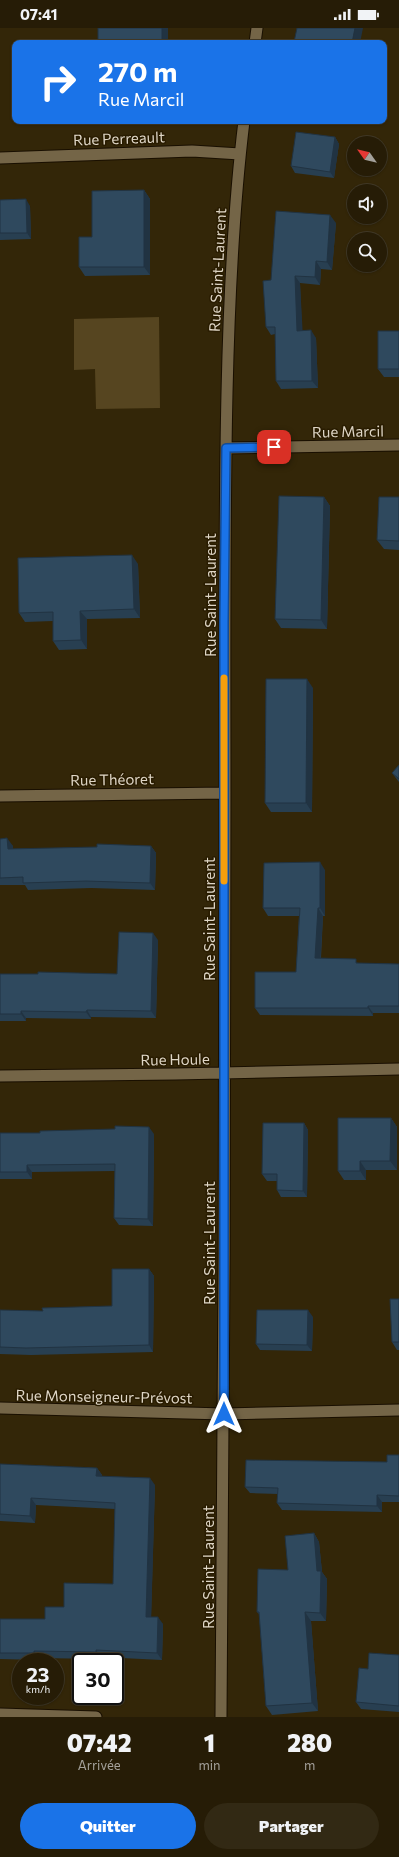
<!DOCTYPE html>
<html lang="fr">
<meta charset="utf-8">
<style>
body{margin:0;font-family:Commissioner,sans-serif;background:#322914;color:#f1f3f6;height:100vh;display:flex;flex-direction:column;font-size:15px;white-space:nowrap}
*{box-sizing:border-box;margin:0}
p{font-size:13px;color:#a4a19b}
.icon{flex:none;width:22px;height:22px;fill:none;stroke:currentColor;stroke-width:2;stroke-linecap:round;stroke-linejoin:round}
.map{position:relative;height:1689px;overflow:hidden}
.side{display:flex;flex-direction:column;background:#261c06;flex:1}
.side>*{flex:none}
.hud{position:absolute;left:12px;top:12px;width:375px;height:84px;border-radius:8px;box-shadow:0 1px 3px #0004,0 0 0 1px #423a28;background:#1a73e8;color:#fff;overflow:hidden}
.needle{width:26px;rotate:304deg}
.controls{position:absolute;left:347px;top:108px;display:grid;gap:8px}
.controls a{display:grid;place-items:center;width:40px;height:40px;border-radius:50%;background:#261c06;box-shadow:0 1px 3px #0004,0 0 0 1px #423a28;font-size:20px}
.speed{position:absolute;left:12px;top:1625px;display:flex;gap:8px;font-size:20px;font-weight:700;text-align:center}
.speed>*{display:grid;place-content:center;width:52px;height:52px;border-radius:50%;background:#261c06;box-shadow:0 1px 3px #0004,0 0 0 1px #423a28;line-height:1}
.speed small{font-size:10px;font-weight:400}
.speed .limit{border:2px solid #111;border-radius:6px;background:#fff;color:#111}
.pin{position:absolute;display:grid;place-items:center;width:34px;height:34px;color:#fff;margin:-17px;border-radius:8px;box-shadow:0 2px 6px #0006}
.me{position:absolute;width:44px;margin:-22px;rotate:0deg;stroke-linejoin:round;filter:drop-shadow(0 0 3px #0008)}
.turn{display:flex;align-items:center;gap:14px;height:84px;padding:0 20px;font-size:18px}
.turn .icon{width:52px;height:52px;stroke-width:2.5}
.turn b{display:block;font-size:28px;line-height:34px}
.eta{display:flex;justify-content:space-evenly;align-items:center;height:68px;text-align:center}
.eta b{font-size:24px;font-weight:800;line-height:28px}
.cta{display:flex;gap:8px;margin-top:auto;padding:8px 20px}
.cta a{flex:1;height:46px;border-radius:24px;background:#1a73e8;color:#fff;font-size:16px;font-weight:800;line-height:46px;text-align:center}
.cta a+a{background:#322914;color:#f1f3f6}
.status{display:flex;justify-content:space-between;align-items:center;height:28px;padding:0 20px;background:#261c06;direction:ltr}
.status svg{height:11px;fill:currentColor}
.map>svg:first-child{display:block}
.green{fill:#564520}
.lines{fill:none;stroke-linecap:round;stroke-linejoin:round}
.minor-casing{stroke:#190f00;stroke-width:13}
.minor{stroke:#746547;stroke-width:11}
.wall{fill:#283f51}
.shaded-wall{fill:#213342}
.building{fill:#2f495e;stroke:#213342}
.route-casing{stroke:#114b97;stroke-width:10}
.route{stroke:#1a73e8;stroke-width:7}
.slow{stroke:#f59e0b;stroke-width:7}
.labels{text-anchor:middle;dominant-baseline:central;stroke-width:3;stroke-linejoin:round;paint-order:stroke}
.street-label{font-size:15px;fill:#dfd6c6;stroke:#291c00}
</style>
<div class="status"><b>07:41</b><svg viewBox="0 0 49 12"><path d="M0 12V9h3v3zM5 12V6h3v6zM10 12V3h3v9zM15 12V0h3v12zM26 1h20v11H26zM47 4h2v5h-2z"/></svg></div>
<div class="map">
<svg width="399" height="1689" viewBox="0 0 399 1689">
<rect width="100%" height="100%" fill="#332608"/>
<path class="green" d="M159,289l1,91 -64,1 -1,-40 -21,1v-51z"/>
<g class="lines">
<defs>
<path id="minor" d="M255,15l2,-15
M0,130l192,-7 48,3
M226,420l173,-3
M0,768l225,-3
M0,1048l175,-2 224,-5
M0,1380l224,6 175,-4
M0,1686l96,3
M221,1689c4,-308 3,-615 4,-923 0,-133 -1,-267 2,-401 2,-91 6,-181 17,-272"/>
</defs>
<use href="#minor" class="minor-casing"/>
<use href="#minor" class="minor"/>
</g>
<path class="wall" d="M335,109l4,7 -5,34 -39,-5 -4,-7z
M144,162l6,9v76l-65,1 -6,-9 13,-30z
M0,172l30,6 1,33 -31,1z
M336,195l-4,47 -11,-1 -1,16 -20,-2 2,48 14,7 2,50 -37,1 -5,-8 -1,-47 -4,1 -5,-8 5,-47z
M399,303v46h-15l-6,-8z
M324,469l6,9 -3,123 -46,-1 -6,-9z
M399,469v53l-15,-1 -7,-9z
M138,536l2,54 -53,1v30l-28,1 -6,-9v-20l-28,1 -6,-9z
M313,660l-1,124h-41l-6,-9z
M399,737v17l-7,-9z
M0,811l13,7v3l138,-3 5,7 -1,37 -64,-2 -63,2 -3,-5h-25z
M325,842v46h-2l-2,42 38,5 40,1v49h-26v3l-113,-1 -5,-7 41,-36 3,-56h-31l-5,-8z
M158,912l-2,78 -65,-1v2l-65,-1v3h-26v-47h117z
M391,1090l6,9v43h-31v10h-22l-6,-9z
M304,1095l4,7 -1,67h-26l-4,-7v-9h-10l-5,-7z
M0,1105l154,1 -1,92 -34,-1 -5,-7 1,-47 -83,1v7h-32z
M149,1241l5,7 -1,76 -122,3 -31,-1v-44l43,1 69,-5z
M399,1271v51h-2l-5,-8z
M313,1289l-1,34 -52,-1 -4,-6z
M399,1427v47h-17v10l-100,-2 -5,-7 1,-9 -28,-1 -5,-6 142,-25z
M0,1436l97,4 5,7 -1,1 54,9 -4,132 12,7 -1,36 -61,-3 -1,2 -61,-1v2l-39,-1v-40h45l19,-12 49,-23 2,-75 -79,-4 -1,18 -35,-2z
M314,1505l5,9 3,30 5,7 -1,42h-15l7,90 -46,4 -6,-9 -7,-92 -2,-2 31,-42z
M399,1627v57l-38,-3 -5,-7 12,-33z"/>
<path class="shaded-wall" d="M162,0h6v15h-6z
M355,0h8l-3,15h-8z
M335,109l4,7 -5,34 -4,-6z
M144,162l6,9v76l-6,-8z
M26,171l4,7 1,33 -4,-6z
M330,187l6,8 -4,47 -5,-8z
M316,233l5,8 -1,16 -5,-8z
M295,248l5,7 3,55 -6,-7z
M311,302l5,8 2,50 -6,-7z
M324,469l6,9 -3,123 -6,-9z
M132,527l6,9 2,54 -6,-9z
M80,583l7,8v30l-6,-9z
M307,651l6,9 -1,124 -6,-9z
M7,810l6,8v11l-5,-8z
M151,818l5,7 -1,37 -5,-7z
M320,834l5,8v46l-5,-8z
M318,880l5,8 -3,50 -5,-8z
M153,905l5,7 -2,78 -5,-7z
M368,978l5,7v3l-5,-8z
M87,982l4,7v2l-5,-7z
M21,983l5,7v3l-5,-7z
M391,1090l6,9v43l-7,-9z
M304,1095l4,7 -1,67 -4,-6z
M149,1099l5,7 -1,92 -5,-7z
M360,1133l6,9v10l-6,-9z
M27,1137l5,7v7l-5,-7z
M149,1241l5,7 -1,76 -4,-7z
M308,1282l5,7 -1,34 -5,-6z
M97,1440l5,7 -1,8 -5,-7z
M150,1450l5,7 -4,139 -5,-7z
M377,1467l5,7v10l-5,-6z
M31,1470l5,7 -1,18 -5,-7z
M314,1505l5,9 3,30 5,7 -1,42 -6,-8z
M305,1584l6,9 7,90 -6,-8z
M158,1589l5,7 -1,36 -5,-7z
M96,1622l5,7 -1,2 -4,-7z
M34,1623l5,7v2l-5,-7z"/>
<path class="building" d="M98,0h64v15h-64z
M297,0h58l-3,15h-52l-6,-1z
M296,104l39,5 -5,35 -39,-6z
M144,162v77h-65v-30h13v-46z
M26,171l1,34h-27v-33z
M276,183l54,4 -3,47 -11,-1 -1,16 -20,-1 2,55 14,-1 1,51h-36l-1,-54h-9l-3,-46 8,-1z
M378,303h21v38h-21z
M279,468l45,1 -3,123 -46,-1z
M379,469h20v44l-22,-1z
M132,527l2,54 -54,2 1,29 -28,1v-29l-34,1 -1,-55z
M266,651h41l-1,124h-41z
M399,737v14l-7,-6z
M7,810l1,11 89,-2v-3l54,2 -1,37 -64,-2 -63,2v-6l-23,1v-39z
M320,834v46h-2l-3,50 41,1v4l43,1v42h-31v2h-113v-36h41l4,-64h-37l1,-45z
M119,904l34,1 -2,78 -64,-1 -1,2 -65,-1v3h-21v-40h38v-2l79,2z
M338,1090h53l-1,43h-30v10h-22z
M263,1095h41l-1,68 -26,-1v-16h-15z
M115,1098l34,1 -1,92 -34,-1 1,-54 -88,1v7h-27v-39h40v-2l75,-2z
M112,1241h37v76l-123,3 -26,-1v-37l43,1 -1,-3 70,-2z
M390,1271h9v43h-7z
M257,1282h51l-1,35 -51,-1z
M387,1427h12v41l-22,-1v11l-100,-3 1,-15 -33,-1 1,-27 141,2z
M0,1436l97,4 -1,8 54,2 -4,139h12l-1,36 -61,-3v2l-62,-1v2h-34v-34h45v-12h19v-24l49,1 2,-81 -84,-5 -1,18 -30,-2z
M314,1505l3,38h4l-1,42 -15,-1 7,91 -46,3 -7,-94h-2l1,-43 30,1 -3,-34z
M369,1625l30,2v51l-43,-4 3,-34 9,1z"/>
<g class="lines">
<defs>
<path id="route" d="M224,1386v-792l2,-174 48,-1"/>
</defs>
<use href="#route" class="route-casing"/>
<use href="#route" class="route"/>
<path class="slow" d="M224,650v203"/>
</g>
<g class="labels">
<g class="street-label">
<text transform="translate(119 110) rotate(-2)">Rue Perreault</text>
<text transform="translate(217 242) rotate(-87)">Rue Saint-Laurent</text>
<text transform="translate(348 403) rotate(-1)">Rue Marcil</text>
<text transform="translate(210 567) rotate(-90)">Rue Saint-Laurent</text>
<text transform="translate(112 751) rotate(-1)">Rue Théoret</text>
<text transform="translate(209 891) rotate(-90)">Rue Saint-Laurent</text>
<text transform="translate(175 1031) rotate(-1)">Rue Houle</text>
<text transform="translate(209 1215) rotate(-90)">Rue Saint-Laurent</text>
<text transform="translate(104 1368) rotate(1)">Rue Monseigneur-Prévost</text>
<text transform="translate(208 1539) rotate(-90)">Rue Saint-Laurent</text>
</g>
</g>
</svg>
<div class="controls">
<a><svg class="needle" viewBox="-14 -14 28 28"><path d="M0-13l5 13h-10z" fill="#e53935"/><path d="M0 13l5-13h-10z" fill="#a4a19b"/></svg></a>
<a><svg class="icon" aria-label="sound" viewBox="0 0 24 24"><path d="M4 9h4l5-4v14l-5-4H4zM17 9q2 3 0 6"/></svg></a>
<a><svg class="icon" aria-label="search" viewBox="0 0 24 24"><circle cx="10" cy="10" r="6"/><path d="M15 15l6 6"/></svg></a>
</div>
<div class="speed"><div>23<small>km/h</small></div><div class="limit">30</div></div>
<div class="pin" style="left:274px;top:419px;background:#d93025"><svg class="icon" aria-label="arrive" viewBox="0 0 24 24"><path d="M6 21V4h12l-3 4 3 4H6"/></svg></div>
<svg class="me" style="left:224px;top:1386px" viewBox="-20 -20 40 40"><path d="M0-17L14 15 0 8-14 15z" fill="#1a73e8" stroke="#fff" stroke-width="4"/></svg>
<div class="hud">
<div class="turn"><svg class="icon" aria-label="right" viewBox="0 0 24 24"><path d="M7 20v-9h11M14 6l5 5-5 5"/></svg><div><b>270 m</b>Rue Marcil</div></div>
</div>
</div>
<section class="side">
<div class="eta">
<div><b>07:42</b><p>Arrivée</p></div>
<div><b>1</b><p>min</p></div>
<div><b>280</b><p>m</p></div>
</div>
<div class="cta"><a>Quitter</a><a>Partager</a></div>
</section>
